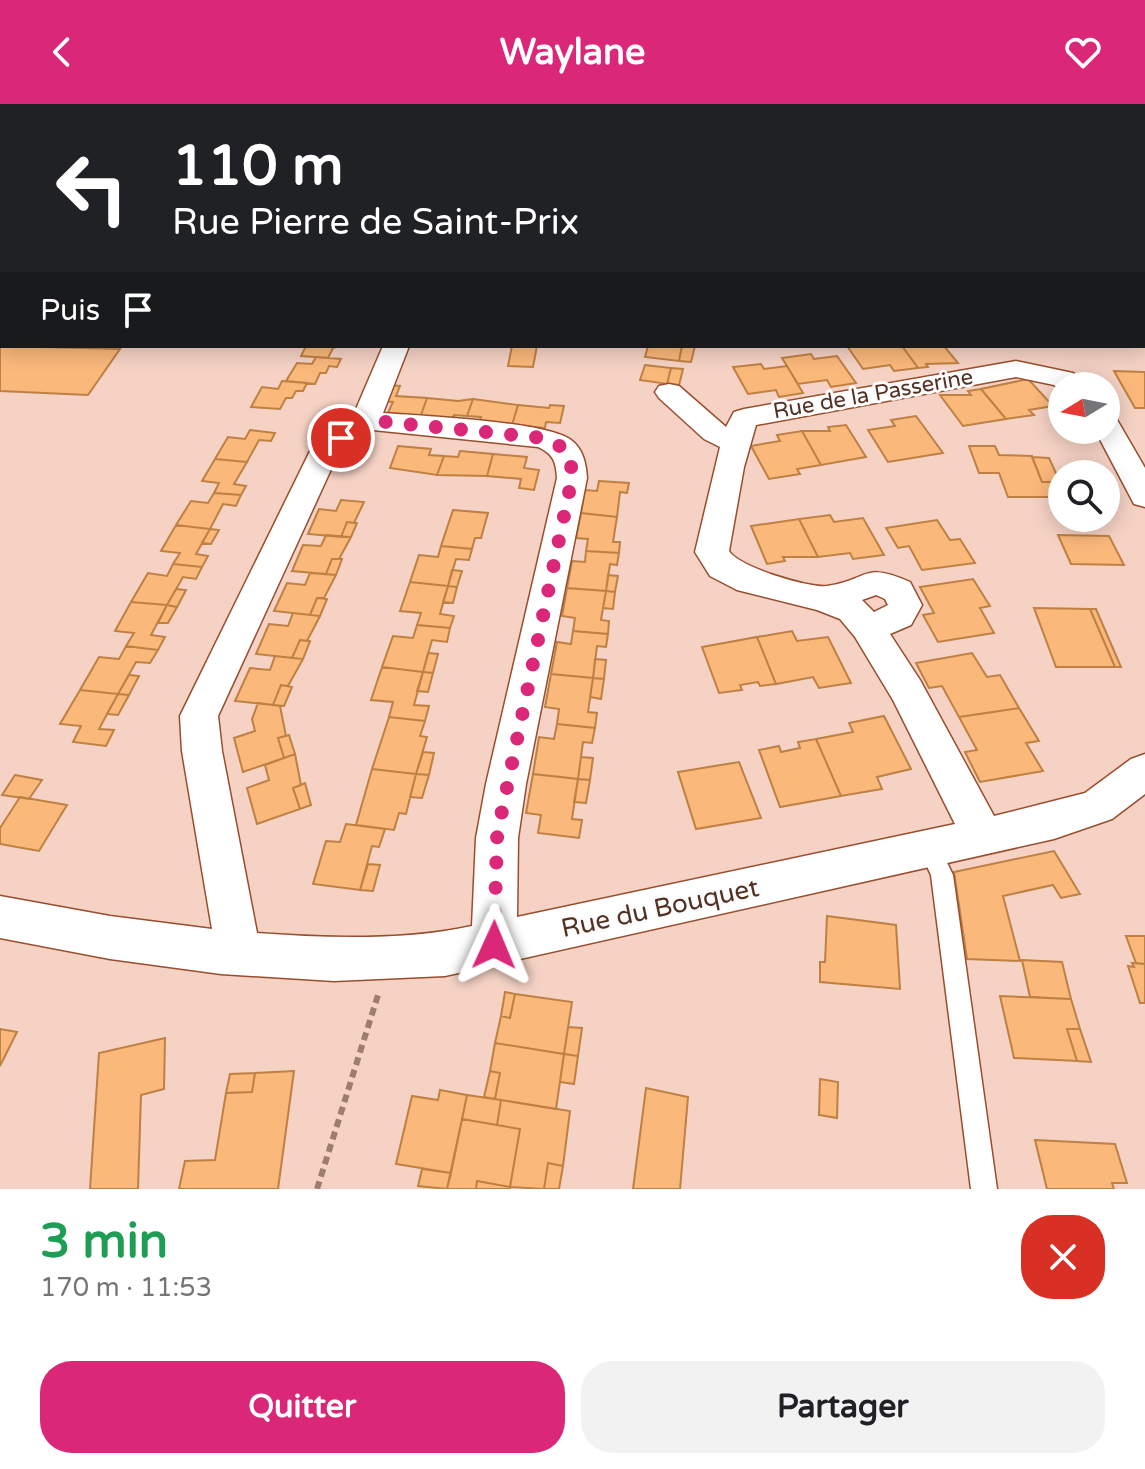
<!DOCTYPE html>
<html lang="fr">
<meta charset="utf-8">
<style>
body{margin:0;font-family:"Varela Round",sans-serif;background:#f2f2f2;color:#202124;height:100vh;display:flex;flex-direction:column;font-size:30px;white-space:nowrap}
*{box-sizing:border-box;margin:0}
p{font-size:26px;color:#757577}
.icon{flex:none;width:44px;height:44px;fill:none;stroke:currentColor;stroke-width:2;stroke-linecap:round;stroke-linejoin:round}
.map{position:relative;height:1085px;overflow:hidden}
.sheet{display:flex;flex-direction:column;background:#fff;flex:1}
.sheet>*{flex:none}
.guide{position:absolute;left:0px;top:0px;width:1146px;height:244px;box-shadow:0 4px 20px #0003;background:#202124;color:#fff;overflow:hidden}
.needle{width:52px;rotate:260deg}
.buttons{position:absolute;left:1048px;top:268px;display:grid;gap:16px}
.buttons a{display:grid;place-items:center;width:72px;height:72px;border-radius:50%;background:#fff;box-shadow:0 4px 20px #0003;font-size:40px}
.pin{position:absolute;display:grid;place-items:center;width:68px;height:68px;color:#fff;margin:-34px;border:4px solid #fff;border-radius:50%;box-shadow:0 2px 8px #0007}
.me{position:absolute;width:88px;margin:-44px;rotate:1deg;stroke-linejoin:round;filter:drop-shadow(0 0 6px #0008)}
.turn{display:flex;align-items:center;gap:28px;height:168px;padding:0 40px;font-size:36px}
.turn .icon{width:104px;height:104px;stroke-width:2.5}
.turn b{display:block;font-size:56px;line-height:68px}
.then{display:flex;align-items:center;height:76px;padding:0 40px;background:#0003;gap:16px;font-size:30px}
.round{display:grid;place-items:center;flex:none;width:84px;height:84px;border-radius:32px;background:#f2f2f2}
.overview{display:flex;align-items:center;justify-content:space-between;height:136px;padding:0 40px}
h1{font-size:48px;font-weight:700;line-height:60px;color:#1e9e55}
.cta{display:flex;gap:16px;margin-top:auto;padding:16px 40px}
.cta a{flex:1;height:92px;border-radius:32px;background:#db2777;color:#fff;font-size:32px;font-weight:700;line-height:92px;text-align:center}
.cta a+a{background:#f2f2f2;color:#202124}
header{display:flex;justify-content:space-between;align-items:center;height:104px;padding:0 40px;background:#db2777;color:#fff;font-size:36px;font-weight:700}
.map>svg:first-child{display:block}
.building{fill:#fab87b;stroke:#be8043;stroke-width:2}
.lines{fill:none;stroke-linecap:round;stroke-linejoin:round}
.lane-casing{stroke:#984e2e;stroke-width:3}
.street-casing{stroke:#984e2e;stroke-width:3}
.path{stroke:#9e7c6e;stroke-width:6;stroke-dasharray:8 5;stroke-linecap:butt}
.lane{fill:#fff;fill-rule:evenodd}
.street{fill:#fff;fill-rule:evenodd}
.route{stroke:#db2777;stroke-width:14;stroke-dasharray:0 25.2}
.labels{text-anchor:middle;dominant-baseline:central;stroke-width:6;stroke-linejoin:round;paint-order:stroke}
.street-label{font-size:22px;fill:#523123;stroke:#fcfcfc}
.near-street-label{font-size:26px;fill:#523123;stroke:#fcfcfc}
</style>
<header><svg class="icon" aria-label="back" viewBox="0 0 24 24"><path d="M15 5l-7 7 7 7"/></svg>Waylane<svg class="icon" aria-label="heart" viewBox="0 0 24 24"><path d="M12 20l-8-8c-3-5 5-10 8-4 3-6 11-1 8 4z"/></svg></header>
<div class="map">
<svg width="1145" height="1085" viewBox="0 0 1145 1085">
<rect width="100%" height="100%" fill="#f5d2c4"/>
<path class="building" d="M0,239l2,3 118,3 -32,46 -88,-4z
M306,242h34l-7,2 -5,10 -27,-2z
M512,242h25l-4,21 -25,-1z
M648,242h34l-3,15 -34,-4z
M682,242h13l-4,16 -12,-1z
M847,242h55l16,22 -24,3 -4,-6 -27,4z
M902,242h42l14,17 -32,1 2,3 -10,1z
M811,250l3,5 23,-3 19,27 -25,4 -4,-7 -29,4 -16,-26z
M316,253l25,2 -4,8 -8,-1 -3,7h-6l-5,11 -29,-3 11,-18 15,1z
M761,260l3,5 23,-3 16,27 -24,4 -3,-7 -28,4 -15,-27z
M645,261l26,3 -4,16 -27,-4z
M671,264l12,1 -4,16 -12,-1z
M1114,267l31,1v36h-10z
M1028,275l25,27 -24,4 5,5 -28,4 -25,-30z
M282,277l25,2 -4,8h-7l-4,7h-6l-6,11 -29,-2 11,-20 16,2z
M387,281l13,1 -4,10 31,2 -7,20 -33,-3 6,-13 -13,-1z
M981,285l25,30 -43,7 -23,-31h31l-3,-4z
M427,294l31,3 15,-2 -6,17 -13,-1 -2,5 -32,-2z
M473,295l45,6 -6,20 -33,-3 2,-5 -14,-1z
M518,301l31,3 1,-3 14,1 -4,17 -14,-1 -1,6 -33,-3z
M916,312l27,37 -55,9 -20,-32 27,-4 -4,-6z
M846,321l20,32 -45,8 -19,-34h28l-2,-4z
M250,326l25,3 -4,8 -12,-1 -12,22 -32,-3 13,-22 17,2z
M802,327l19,34 -24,4 3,5 -31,5 -18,-33 29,-5 -3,-6z
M398,342l33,3 -2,6 15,1 -7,19 -47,-7z
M969,342h26l4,9 33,1 10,26h18l2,15h-54l-9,-24h-20z
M460,347l33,3 -6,22 -50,-1 7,-19 14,1z
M493,350l34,3 -3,11 15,2 -5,20 -15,-2 2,-9 -34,-3z
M1032,353l17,1 11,24h-18z
M215,355l32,3 -13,22 12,2 -5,9 -27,-2 5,-10 -17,-2z
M599,377l30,2 -2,10 -7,-1 -3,25 -36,-4 4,-23 12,1z
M214,389l27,2 -5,11 -13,-2 -13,25 -34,-4 15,-24 17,2z
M341,396l23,2 -10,21 -7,-1 -6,15 -33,-3 11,-25 17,2z
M453,406l35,3 -7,25h-6l-3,11 -31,-3z
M581,409l36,4 -4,25h7l-1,11 -33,-2 2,-12 -12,-1z
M830,411l4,7 29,-4 21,37 -31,4 -3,-6 -32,4 -19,-38z
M799,415l19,38h-35l2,4 -18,3 -16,-38z
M937,416l13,20 10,-1 15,24 -53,7 -13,-24 -11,2 -12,-20z
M347,418l10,1 -6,14h-10z
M176,421l34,4 -14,25 12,2 -6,11 -29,-3 7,-11 -19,-2z
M210,425l9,1 -8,14 -9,-1z
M326,431l25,2 -12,22h-7l-6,15 -34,-3 11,-26 18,1z
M1058,431l51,1 15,29 -53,-1z
M441,442l31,3 -3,11 -13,-1 -8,27 -38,-4 9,-27 19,2z
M586,447l33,2 -2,12 -7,-1 -4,27 -39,-3 5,-27 13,1z
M332,455h10l-6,16 -10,-1z
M173,460l29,3 -6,12 -13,-2 -16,28 -36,-3 17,-29 19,3z
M452,466l10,1 -5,16 -9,-1z
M310,469l26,2 -12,23h-7l-7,17 -36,-4 13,-28 18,2z
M608,471l10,1 -3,16 -9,-1z
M973,475l17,27 -10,2 14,25 -56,9 -15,-27 11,-2 -14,-26z
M410,478l38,4 -8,28 14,2 -4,12 -33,-3 4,-12 -21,-2z
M448,482l9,1 -4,16 -10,-1z
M567,484l39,3 -5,29 8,1 -1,13 -35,-3 2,-13 -13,-2z
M176,485l10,1 -9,17 -10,-2z
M606,487l9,1 -2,17 -10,-1z
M317,494l10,1 -7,17 -10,-1z
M131,498l36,3 -16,30 14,2 -7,13 -32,-4 8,-13 -19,-2z
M167,501l10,2 -9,16h-10z
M1034,504l56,1 25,58h-59z
M1090,505h6l25,58h-6z
M293,509l27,3 -13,25 -7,-1 -8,18 -36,-4 13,-30 19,2z
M417,521l33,3 -3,14 -15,-2 -9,32 -41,-5 11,-31 20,2z
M573,527l35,3 -2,13 -9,-1 -4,32 -42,-4 6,-32 14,2z
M792,527l5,10 31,-4 23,46 -32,5 -6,-11 -37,7 -19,-47z
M757,533l19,47 -16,2 -2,-4 -18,3 2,5 -23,3 -17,-46z
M300,536l10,1 -7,18 -11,-1z
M126,542l32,4 -8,13 -14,-1 -18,32 -38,-4 19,-33 20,2z
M428,549l10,1 -5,19 -10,-1z
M972,549l15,24 13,-2 19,33 -60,9 -17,-31 -13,2 -13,-25z
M275,552l28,3 -15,27 -7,-1 -8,20 -38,-4 15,-33 20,2z
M595,555l11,1 -2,19 -11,-1z
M382,563l41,5 -9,33 15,1 -4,15 -36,-4 4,-15 -22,-2z
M423,568l10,1 -5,19 -11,-1z
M551,570l42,4 -5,34 9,1 -2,15 -38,-4 2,-15 -14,-2z
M129,571l10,1 -10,19 -11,-1z
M593,574l11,1 -3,20 -11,-2z
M281,581l11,2 -8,19 -11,-1z
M80,586l38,4 -19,35 15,1 -8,16 -33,-4 8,-16 -21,-2z
M118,590l11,1 -11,20 -11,-1z
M258,599l22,3 6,30 -8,2 6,20 -41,14 -9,-34 21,-7 -3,-12z
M1019,604l20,33 -13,2 17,28 -63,11 -15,-30 12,-2 -18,-33z
M884,612l27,53 -34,8 5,12 -41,7 -25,-57 37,-7 -4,-9z
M389,613l36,4 -5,15 7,1 -11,37 -44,-5z
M557,620l38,4 -3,15 -9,-1 -5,37 -45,-5 6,-37 15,2z
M289,631l6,19 -11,4 -6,-20z
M816,635l25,57 -61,11 -21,-57 20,-4 2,6 19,-4 -2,-6z
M423,648l11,1 -5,22 -13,-1z
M295,650l6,31 -8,3 7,21 -43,15 -10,-36 22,-8 -4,-15z
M581,653l12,1 -3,22 -12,-1z
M739,658l22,56 -65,11 -18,-57z
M372,665l44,5 -10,40 -7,-1 -5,17 -38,-5z
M416,670l13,1 -7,23 -12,-1z
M533,670l45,5 -6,40 10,1 -3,18 -41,-5 3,-18 -15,-2z
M15,671l27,5 -13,19 -27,-4z
M578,675l12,1 -4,23 -12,-1z
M305,679l6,22 -11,4 -7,-21z
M20,693l47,8 -28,46 -39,-7v-16z
M346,720l39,5 -6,18 -7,-1 -12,44 -47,-6 13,-43 14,1z
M1054,747l26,43 -19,4 -8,-13 -50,11 17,65 -53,-2 -13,-87z
M368,760l12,1 -7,26 -13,-1z
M827,812l69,9 4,64 -80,-7v-20h5z
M1126,832h19v28l-9,-1z
M1022,856l40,2 9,37 -41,-2z
M1132,859l13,1v39h-5l-12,-37 6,1z
M505,888l10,2 -5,24 -9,-2z
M515,890l57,8 -8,52 -69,-11 6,-27 9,2z
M1000,892l71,3 9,30h-13l10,32 -63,-3z
M568,923l14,1 -4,28 -14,-2z
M0,925l17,3 -17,34z
M1067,925h13l11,33 -14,-1z
M165,934l-1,51 -23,6 -3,94h-48l9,-136z
M495,939l69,11 -8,55 -61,-10 5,-26 -10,-2z
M564,950l14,2 -4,28 -14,-2z
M294,967l-16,118h-99l6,-28 30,-1 11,-67 26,-1 3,-19z
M490,967l10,2 -5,26 -11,-2z
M255,969l-3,19 -26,1 4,-19z
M820,975l18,3 -1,36 -18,-3z
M646,984l42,9 -8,92h-47z
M440,986l27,5 -16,78 -55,-9 16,-68 26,4z
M467,991l34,5 -4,25 -35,-6z
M501,996l69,11 -7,55 -15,-3 -4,26 -34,-2 10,-58 -23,-4z
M462,1015l58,10 -10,58 -33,-6 -1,8h-29z
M1035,1036l80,4 12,39h-15l2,6h-67z
M548,1059l15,3 -4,23h-15z
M422,1065l29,4 -4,16 -29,-3z
M477,1077l33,6v2h-34z"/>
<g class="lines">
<defs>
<path id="lane" d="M930,736l7,2 16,33 44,314h-26l-40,-314 -12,-26 4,-7z"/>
<path id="street" d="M606,0h51l2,2h-51z
M918,0h20l1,2h-20z
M1144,10h1v12h-1z
M383,242h26l-26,67c38,3 162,8 188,27 12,9 15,23 16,38l-61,306 -8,54 -1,79 438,-93 -62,-124 -38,-63 -15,-18 -23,-9 -80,-20 -27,-14 -15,-24 25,-105 -16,-8 -45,-41 -4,-6 4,-6 10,-2 10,2 47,41 8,-15 10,-3 272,-48 57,12 15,13h-26v5l-8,-6 -38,-8 -260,48 -12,42 -15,84c10,16 79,37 98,35 43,-6 35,-25 83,-4l12,23 -11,20 -21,9 30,46 74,136 91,-23 46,-34 14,-5v40l-33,25 -58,20 -609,137 -111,5 -113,-7 -111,-15 -110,-21v-42l110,20 102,13 -30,-178 -2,-35 132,-269 4,-7 37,-24zM373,326l165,17c15,7 18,14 19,31l-71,306 -10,54 -4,88c-69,15 -144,12 -215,7l-35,-182 -4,-35 121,-264zM876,491l9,4 3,6 -14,7 -12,-12z
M1106,311l10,3 29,50v39l-11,-3 -39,-74h11z"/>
</defs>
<use href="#lane" class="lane-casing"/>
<use href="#street" class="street-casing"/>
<path class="path" d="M317,1085l61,-194"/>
<use href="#lane" class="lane"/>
<use href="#street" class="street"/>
</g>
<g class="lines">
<path class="route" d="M341,334l26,-18 177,18c23,10 27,15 28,40l-70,333 -5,27 -3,107"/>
</g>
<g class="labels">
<g class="street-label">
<text transform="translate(873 290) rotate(-10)">Rue de la Passerine</text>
</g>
<g class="near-street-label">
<text transform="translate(660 804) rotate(-12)">Rue du Bouquet</text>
</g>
</g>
</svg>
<div class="buttons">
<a><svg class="needle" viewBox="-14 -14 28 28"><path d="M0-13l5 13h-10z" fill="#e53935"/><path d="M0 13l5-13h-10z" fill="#757577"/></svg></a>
<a><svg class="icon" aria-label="search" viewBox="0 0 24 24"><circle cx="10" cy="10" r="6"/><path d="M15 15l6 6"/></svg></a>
</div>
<div class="pin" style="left:341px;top:334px;background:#d93025"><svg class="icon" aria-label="arrive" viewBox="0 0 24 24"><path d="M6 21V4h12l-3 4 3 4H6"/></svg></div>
<svg class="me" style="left:494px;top:841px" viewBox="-20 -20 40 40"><path d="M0-17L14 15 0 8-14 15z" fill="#db2777" stroke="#fff" stroke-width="4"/></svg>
<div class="guide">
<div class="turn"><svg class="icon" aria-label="left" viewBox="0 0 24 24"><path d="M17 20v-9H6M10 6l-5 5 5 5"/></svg><div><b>110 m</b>Rue Pierre de Saint-Prix</div></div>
<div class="then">Puis<svg class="icon" aria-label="arrive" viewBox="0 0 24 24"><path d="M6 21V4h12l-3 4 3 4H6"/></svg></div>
</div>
</div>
<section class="sheet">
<div class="overview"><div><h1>3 min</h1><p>170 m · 11:53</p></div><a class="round" style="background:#d93025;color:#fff"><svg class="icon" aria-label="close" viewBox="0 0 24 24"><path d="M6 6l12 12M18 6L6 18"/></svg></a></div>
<div class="cta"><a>Quitter</a><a>Partager</a></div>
</section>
